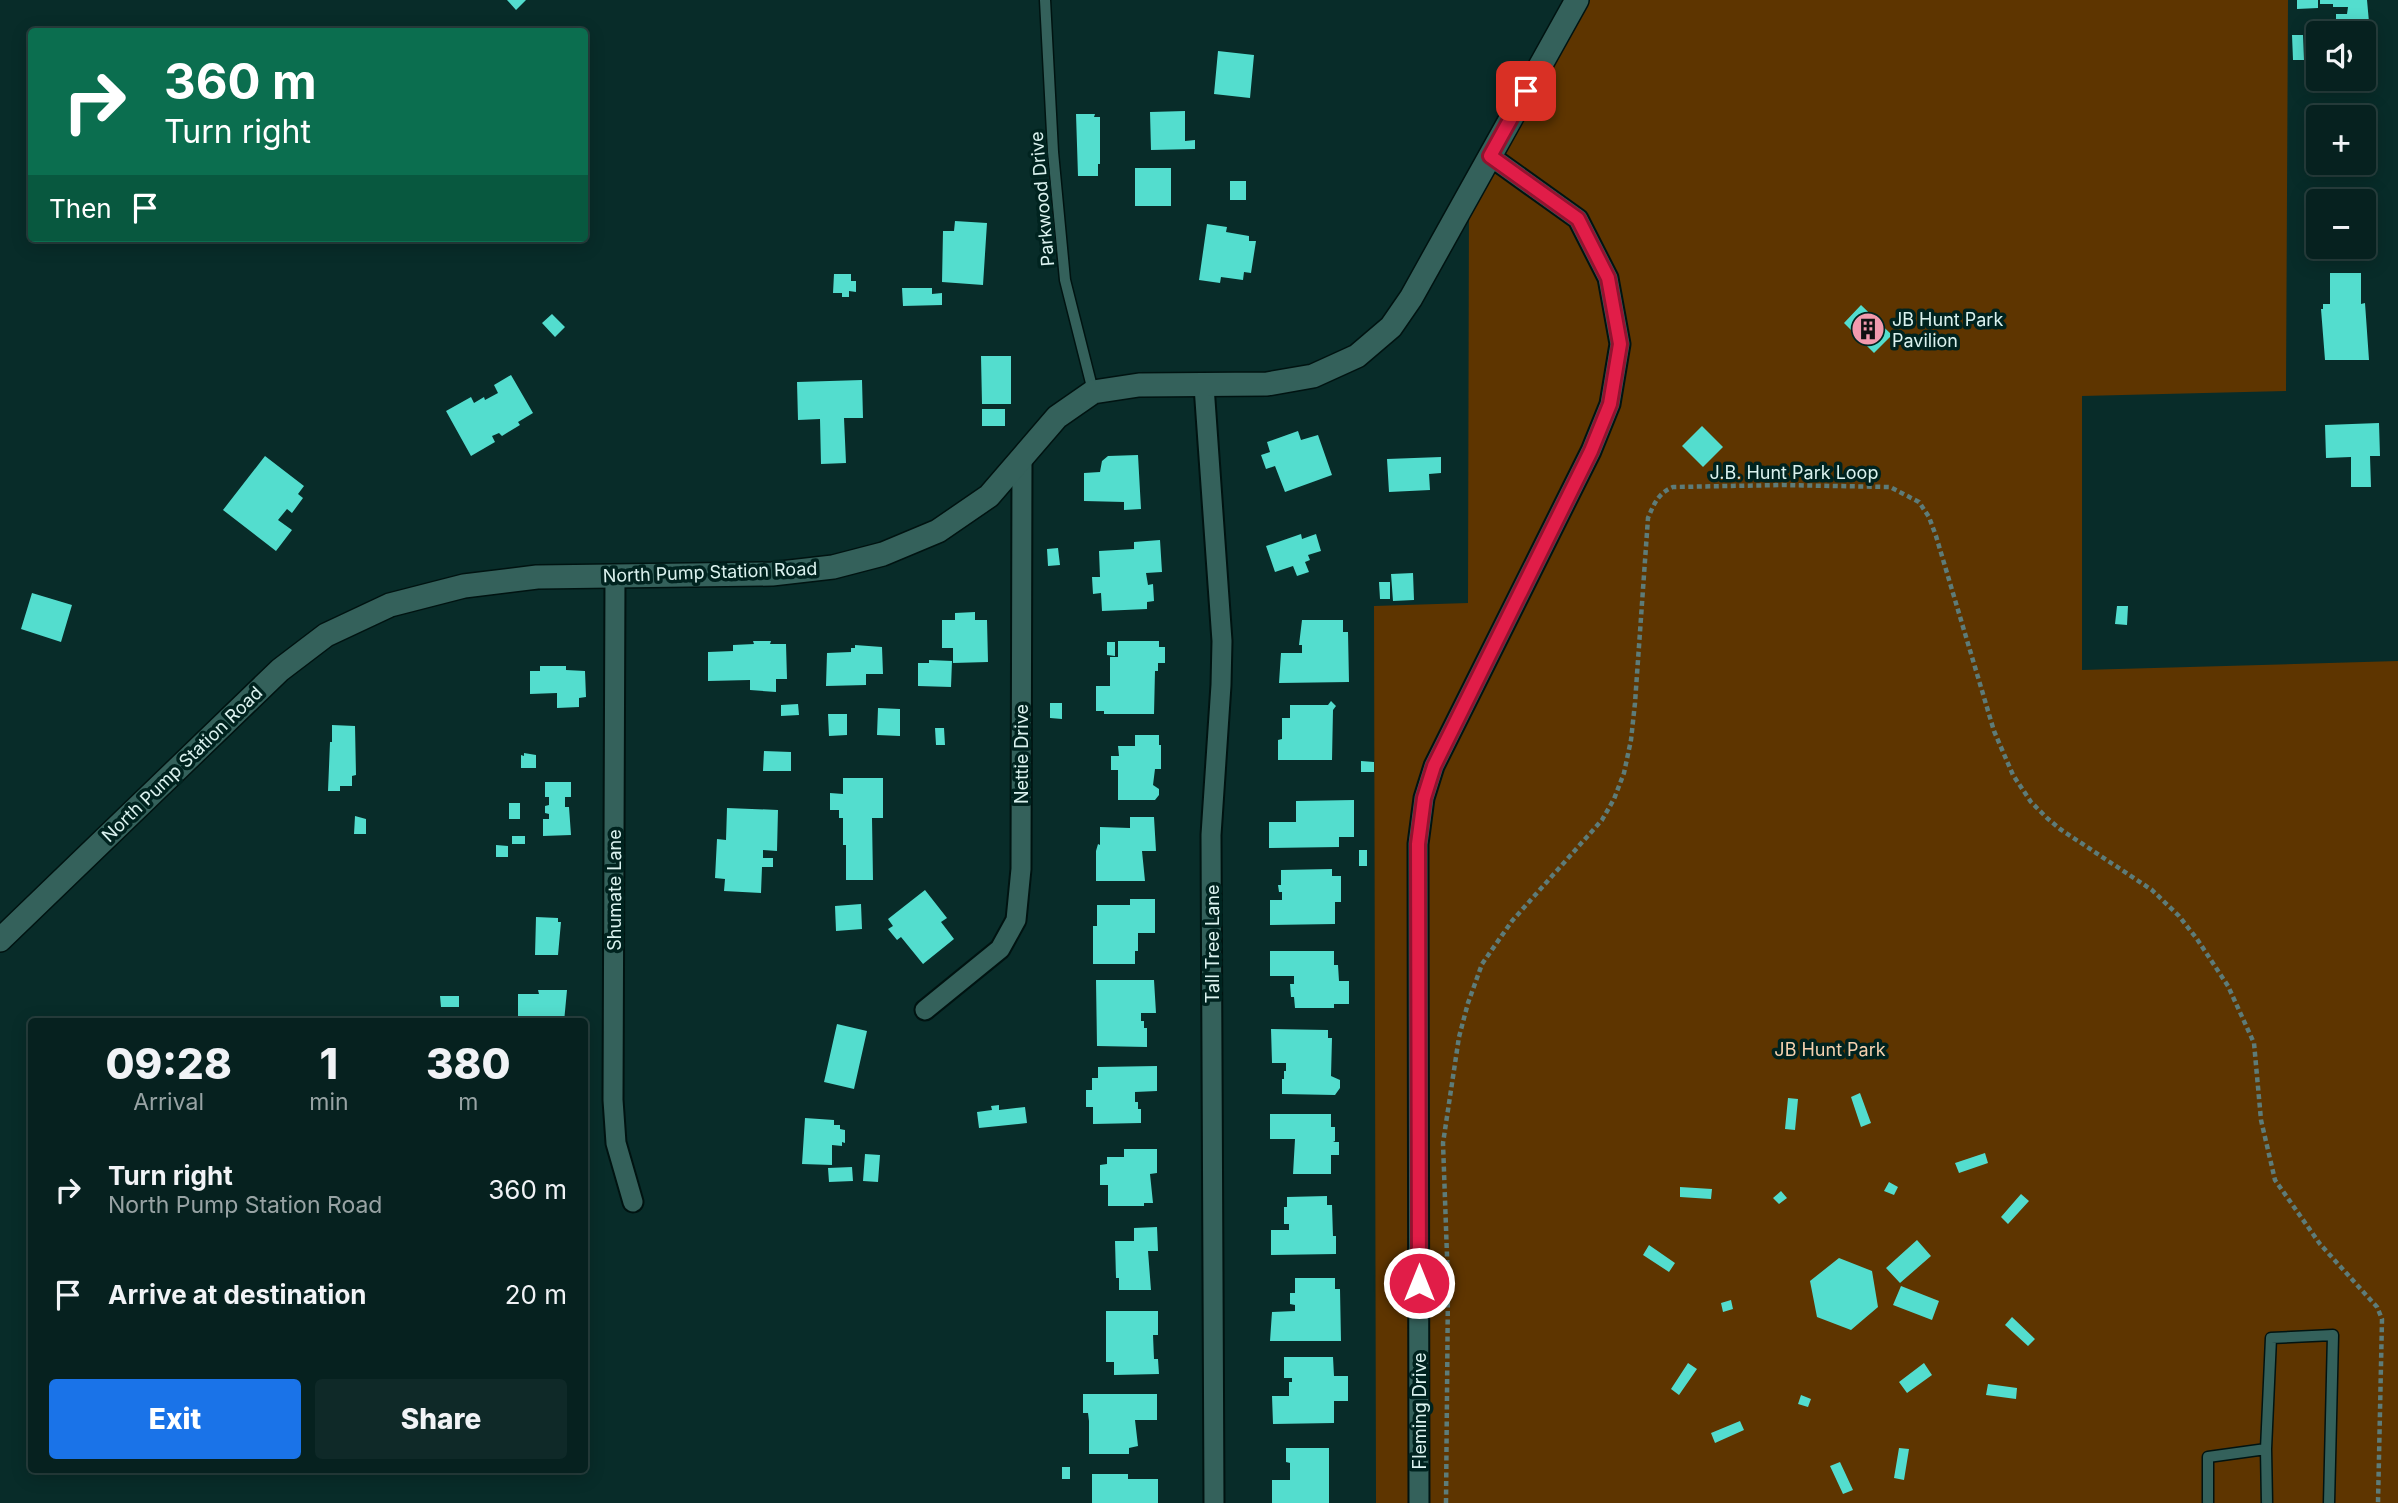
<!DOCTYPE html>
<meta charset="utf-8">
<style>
body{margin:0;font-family:Inter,sans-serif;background:#0f2928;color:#f1f3f6;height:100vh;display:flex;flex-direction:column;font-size:26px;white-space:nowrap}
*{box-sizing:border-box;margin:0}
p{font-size:23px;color:#98a3a4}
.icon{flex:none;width:38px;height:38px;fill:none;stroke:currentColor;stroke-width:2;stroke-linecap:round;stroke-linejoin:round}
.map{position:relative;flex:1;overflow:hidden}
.sheet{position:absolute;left:28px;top:1018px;width:560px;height:455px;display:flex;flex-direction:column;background:#06211f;border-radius:7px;box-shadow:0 4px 18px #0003,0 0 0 2px #273e3d}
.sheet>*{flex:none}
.banner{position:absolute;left:28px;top:28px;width:560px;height:214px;border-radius:7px;box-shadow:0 4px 18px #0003,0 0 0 2px #273e3d;background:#0b6e4f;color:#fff;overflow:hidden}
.fabs{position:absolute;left:2306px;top:21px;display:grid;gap:14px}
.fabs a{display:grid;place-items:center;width:70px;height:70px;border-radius:7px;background:#06211f;box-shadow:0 4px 18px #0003,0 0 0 2px #273e3d;font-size:35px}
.pin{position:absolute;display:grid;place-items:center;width:60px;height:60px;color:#fff;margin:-30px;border-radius:14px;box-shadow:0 4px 10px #0006}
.me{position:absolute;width:77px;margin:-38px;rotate:0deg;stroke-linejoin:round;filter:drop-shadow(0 0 5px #0008)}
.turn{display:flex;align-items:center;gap:24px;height:147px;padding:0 21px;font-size:32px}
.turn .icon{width:91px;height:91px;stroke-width:2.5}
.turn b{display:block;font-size:49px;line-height:60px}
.then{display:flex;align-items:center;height:66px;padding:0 21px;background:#0003;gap:14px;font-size:26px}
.eta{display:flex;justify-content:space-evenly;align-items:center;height:119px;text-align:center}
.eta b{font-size:42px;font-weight:800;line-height:49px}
.primary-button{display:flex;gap:14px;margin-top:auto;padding:14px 21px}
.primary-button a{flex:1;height:80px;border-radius:7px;background:#1a73e8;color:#fff;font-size:28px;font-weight:800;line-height:80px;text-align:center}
.primary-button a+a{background:#0f2928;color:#f1f3f6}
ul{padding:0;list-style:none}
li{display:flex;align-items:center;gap:21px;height:105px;padding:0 21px}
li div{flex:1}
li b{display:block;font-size:26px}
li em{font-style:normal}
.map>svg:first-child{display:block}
.green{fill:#5e3500}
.building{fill:#53ddce}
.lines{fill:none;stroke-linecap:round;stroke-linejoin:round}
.service-casing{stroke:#001311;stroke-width:13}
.minor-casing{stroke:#001311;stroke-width:23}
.tertiary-casing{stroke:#001311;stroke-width:26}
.path{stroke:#5d7c79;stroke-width:4.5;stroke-dasharray:5 3.5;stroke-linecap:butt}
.service{stroke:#34615b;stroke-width:10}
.minor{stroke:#34615b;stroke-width:19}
.tertiary{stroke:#34615b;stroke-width:23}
.route-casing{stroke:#92132f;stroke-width:18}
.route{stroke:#e11d48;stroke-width:12}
.labels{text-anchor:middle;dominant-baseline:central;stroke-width:7;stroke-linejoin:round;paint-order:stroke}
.street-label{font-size:18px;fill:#dbf2ef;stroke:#00231f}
.poi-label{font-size:18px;fill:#dbf2ef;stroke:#00231f;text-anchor:start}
.park-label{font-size:18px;fill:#f5d1af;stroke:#00231f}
</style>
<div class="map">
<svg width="2398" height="1503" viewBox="0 0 2398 1503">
<rect width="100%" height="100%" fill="#082c29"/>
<path class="green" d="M1577,0h711l-2,391 -204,5v274l316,-9v842h-1022l-2,-897 94,-3 1,-410z"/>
<path class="building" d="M507,0h19l-10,10z
M2297,0h21v8l-21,1z
M2320,0h47l2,22h-2v8h-31v-16h11l1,-7h-15v-3h-13z
M2292,35h11l1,25h-11z
M1218,51l36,4 -4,43 -36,-4z
M1185,111v30l10,-1v9l-44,1 -1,-38z
M1076,114h19l-1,3h6v47h-2v12h-20z
M1135,168h36v38h-36z
M1230,181h16v19h-16z
M955,221l32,2 -4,62 -41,-3 1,-51h11z
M1207,224l20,3 -1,5 23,4v5h7l-5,32 -7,-1 -1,8 -22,-3 -1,6 -21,-3z
M2330,273h31v31l4,-1 4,57h-44l-4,-51h2v-5h7z
M834,274h17v7h5v11l-7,-1v6h-7v-4h-9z
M902,288h30v6l10,-1v12l-39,1z
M1861,305l31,30 -18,18 -30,-30z
M552,314l13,13 -10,10 -13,-14z
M981,356h30v48h-29z
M511,375l22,38 -15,9 2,3 -18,11 -3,-3 -7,3 3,6 -24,14 -25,-45 25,-14 3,6 10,-6 1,3 13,-7 -4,-8z
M862,380l1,38h-19l2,45 -25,1 -1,-45 -22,1 -1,-38z
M982,409h23v17h-23z
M2379,423l1,33h-10l1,31h-20v-30l-25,1 -1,-33z
M1702,426l21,21 -20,20 -21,-21z
M1298,431l3,9 17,-5 14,40 -47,17 -10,-26 -9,3 -5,-14 9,-3 -3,-10z
M1138,455l3,54 -17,1v-8l-40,-1v-28l16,-1 2,-11 6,-5z
M265,456l39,30 -6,8 5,4 -11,15 -5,-4 -9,11 14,10 -16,21 -53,-41z
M1441,457v16l-12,1 1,16 -41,2 -2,-33z
M1301,534l1,5 14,-5 5,17 -13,4 2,5 -5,2 4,10 -12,4 -4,-10 -18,6 -9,-26z
M1160,540l2,32 -16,1 2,12 5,-1 1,17 -7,1v7l-45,2 -1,-18 -8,1 -1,-17h8l-1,-26 35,-2v-7z
M1058,548l2,17 -12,1 -1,-17z
M1413,573l1,27 -21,1 -2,-27z
M1379,582h11v17h-10z
M32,593l40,12 -11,37 -40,-13z
M2117,606h11l-1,19 -12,-1z
M975,612v8h12l1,42 -35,1v-15h-11v-28h13v-7z
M1302,620h41v12h5l1,50 -70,1 2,-30h21v-8h-3z
M753,641h18l-1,3h16l1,35h-11v13l-26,-2v-10l-42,1v-29l25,-1v-6l21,-1z
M1118,641h41v6h6v16h-7v8h-3l-1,43h-50v-3h-8v-25h14v-29h8z
M1107,642h8v14l-8,-1z
M855,645l27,2 1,27h-17v11l-40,1 1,-33 24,-1v-4h4z
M929,660l23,1 -1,26 -33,-1v-23h11z
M540,666h26v4l19,1 1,26 -7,1v9l-22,1v-15l-27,1v-23h10z
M1331,701l5,5 -3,4 -1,50h-54v-20l4,-1v-21h8v-13h38z
M1050,703h12v16l-12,-1z
M798,704l1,11 -18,1v-11z
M878,708l22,1v27l-23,-1z
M828,714h19v21l-18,1z
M332,725l23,1 1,49 -4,1v10h-12v5h-12l2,-49h2z
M935,728h9l1,17h-9z
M1135,735h24v10h2v24h-6l-2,16 6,4v6l-4,5h-37v-30h-7v-14h8l-1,-10h17z
M764,751l27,1v19h-28z
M524,753l12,2v13h-15v-13l3,1z
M1361,761l13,1v10h-13z
M843,778h40v40h-11l1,62h-27v-35h-3v-27h-4v-8h-9v-17l13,1z
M545,782h26v15h-6v10h4l2,28 -28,1v-17h6v-5l-4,-1v-7l4,-1v-8h-4z
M1354,800v37h-15v10l-70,1v-26h27v-21z
M509,803h11v16h-11z
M727,808l51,2 -1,41 -14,-1v8h10v9h-11l-1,26 -37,-2 1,-12 -10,-1 2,-39 9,1z
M355,816l11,3v15h-12z
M1130,817h24l2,34h-14l3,30h-49v-30l2,-7 2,1v-18l30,1z
M512,836h13v8h-13z
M496,845l12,1v11h-12z
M1359,850h8v16h-8z
M1332,869v7h9v26h-6v22l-65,1v-25h12v-8h-3l-1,-7h3v-15z
M925,890l22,28 -6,4 13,17 -31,25 -22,-27 -4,3 -9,-11 5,-3 -5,-7z
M1130,899h25v34h-17v18h-3v13h-42v-38h4v-21h33z
M861,904l1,25 -26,2 -1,-25z
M536,917l22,1v4h3l-3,33h-23z
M1270,951h64v14h4l1,16h10v23h-15v4h-39l-1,-11h-3l-1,-13h4v-8h-24z
M1096,980h58l2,33h-15v8h3v7h3v19l-50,-1z
M538,990h29l-3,32h-30l1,-5h-17v-23h21z
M440,996h19v11h-18z
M837,1024l30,7 -13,58 -30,-7z
M1271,1029l57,1v8h4l-1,38 9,4v8l-5,7 -53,-1v-15h2v-8h2v-8h-14z
M1157,1066v25l-22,1v10h3v7h3v14l-48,1v-17h-7v-17h6v-12h6v-11z
M1860,1093l11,30 -10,4 -10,-30z
M1788,1098l10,1 -3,31 -10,-1z
M999,1105v5l26,-3 2,16 -48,5 -2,-16 15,-2 -1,-4z
M1270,1114h61v13h4v14l-2,1h6v13h-8v19h-38l2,-35h-25z
M805,1118l29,2v5h6v4l5,1v13l-3,-1v4l-10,-1v20l-30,-1z
M1124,1149h33v24l-7,1 3,29h-9v3h-36v-21h-8v-20l7,-1v-7h17z
M1985,1153l3,10 -29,10 -4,-10z
M865,1154l15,1 -2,27 -15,-1z
M852,1167l1,14 -24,1 -1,-14z
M1889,1182l9,5 -4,8 -10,-4z
M1680,1187l32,2 -1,10 -31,-2z
M1781,1191l6,7 -8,6 -6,-6z
M2021,1194l8,7 -21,23 -7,-7z
M1327,1196v9h5l1,31h3v18l-65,1v-25h18v-6h-5v-17h3v-10z
M1157,1227l1,24h-10l3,39h-32v-12h-3l-1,-37h19v-13z
M1917,1240l14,16 -31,27 -14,-15z
M1649,1245l26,18 -6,9 -26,-17z
M1839,1258l33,13 6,36 -27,23 -34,-13 -7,-36z
M1295,1278h40v11h5l1,52h-71l2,-29 23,-1v-6l-5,-1v-11h5z
M1901,1286l38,15 -7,19 -39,-15z
M1731,1300l2,9 -10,3 -2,-9z
M1106,1311h52v24h-5l1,24h4l1,15 -45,1v-13h-8z
M2012,1317l23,22 -7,7 -23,-21z
M1284,1357h49l1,19h14v25h-14v22l-61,1 -1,-28h17v-14h3v-4h-8z
M1688,1363l9,6 -18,26 -8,-6z
M1924,1363l8,12 -25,18 -8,-11z
M1988,1384l29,4 -1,11 -30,-4z
M1083,1394h74v26h-22l3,26 -9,2v6h-40v-33l-1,-8h-5z
M1801,1395l10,4 -3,8 -10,-3z
M1740,1421l4,9 -29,13 -4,-10z
M1286,1448h43v55h-57v-23h18v-17l-4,-1z
M1899,1448l10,1 -5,31 -10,-2z
M1840,1462l13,28 -10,4 -13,-28z
M1062,1467h8v12h-8z
M1092,1474h36v5h30v24h-66z"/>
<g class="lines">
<defs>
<path id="service" d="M1045,0l8,152 12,128 28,111
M2266,1449l1,54
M2208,1503v-46l58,-8 5,-111 62,-3 -4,168"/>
<path id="minor" d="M1204,386l18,255 -1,44 -10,150 3,668
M615,576l-2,524 3,43 17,59
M925,1010l75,-61 16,-29 5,-51 1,-411
M1419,1503l-1,-659 6,-46 10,-32 157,-315 19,-47 10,-60 -12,-66 -30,-59 -88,-63"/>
<path id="tertiary" d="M0,940l280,-270 46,-35 64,-30 74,-19 73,-9 235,-3 61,-7 50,-13 55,-23 51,-35 68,-79 36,-25 46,-7 128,-1 46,-8 44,-20 34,-29 20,-29 166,-298"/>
</defs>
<use href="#service" class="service-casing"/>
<use href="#minor" class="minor-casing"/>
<use href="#tertiary" class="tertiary-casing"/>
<path class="path" d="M1446,1503l2,-219 -5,-141 16,-106 9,-34 14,-39 30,-43 90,-101 12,-21 10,-26 7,-33 4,-37 13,-185c6,-14 10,-25 25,-31l109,-2 108,2 29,15 10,15 7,19 58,195 19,44 18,27 16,16 13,11 92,61 27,26 18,23 31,47 26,57 7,77 14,60 45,64 57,63 5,12 -4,184"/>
<use href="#service" class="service"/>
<use href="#minor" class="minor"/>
<use href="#tertiary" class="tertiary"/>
</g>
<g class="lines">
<defs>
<path id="route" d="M1419,1283l-1,-439 6,-46 10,-32 157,-315 19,-47 10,-60 -12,-66 -30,-59 -88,-63 36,-65"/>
</defs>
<use href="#route" class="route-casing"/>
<use href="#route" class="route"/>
</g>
<defs>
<symbol id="building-disc" viewBox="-11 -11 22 22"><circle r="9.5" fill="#f29aae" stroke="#00231f"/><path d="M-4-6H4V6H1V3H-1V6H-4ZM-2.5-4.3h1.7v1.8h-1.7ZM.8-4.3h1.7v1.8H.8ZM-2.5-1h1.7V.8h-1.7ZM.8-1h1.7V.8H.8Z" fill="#111"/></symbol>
</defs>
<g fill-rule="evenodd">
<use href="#building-disc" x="1849" y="310" width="38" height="38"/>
</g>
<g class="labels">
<g class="street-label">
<text transform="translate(1042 199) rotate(-95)">Parkwood Drive</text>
<text x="1794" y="472">J.B. Hunt Park Loop</text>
<text transform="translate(710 572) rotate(-2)">North Pump Station Road</text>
<text transform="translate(1021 754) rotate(-90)">Nettie Drive</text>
<text transform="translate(182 764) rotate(-44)">North Pump Station Road</text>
<text transform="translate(614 890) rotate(-90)">Shumate Lane</text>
<text transform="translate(1212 944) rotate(-90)">Tall Tree Lane</text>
<text transform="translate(1419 1411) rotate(-90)">Fleming Drive</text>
</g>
<g class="poi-label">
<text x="1892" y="319">JB Hunt Park<tspan x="1892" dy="21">Pavilion</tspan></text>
</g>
<g class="park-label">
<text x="1830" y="1049">JB Hunt Park</text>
</g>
</g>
</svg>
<div class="fabs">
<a><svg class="icon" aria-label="sound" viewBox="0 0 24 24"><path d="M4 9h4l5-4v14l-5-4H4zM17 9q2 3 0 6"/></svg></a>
<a>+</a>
<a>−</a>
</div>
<div class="pin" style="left:1526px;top:91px;background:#d93025"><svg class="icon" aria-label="arrive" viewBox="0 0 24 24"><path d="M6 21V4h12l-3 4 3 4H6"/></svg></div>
<svg class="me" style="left:1419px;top:1283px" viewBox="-20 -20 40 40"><circle r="17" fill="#e11d48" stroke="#fff" stroke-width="3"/><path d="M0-11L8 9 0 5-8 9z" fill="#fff"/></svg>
<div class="banner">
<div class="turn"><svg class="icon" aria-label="right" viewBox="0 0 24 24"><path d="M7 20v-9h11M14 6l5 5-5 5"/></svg><div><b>360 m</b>Turn right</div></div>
<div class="then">Then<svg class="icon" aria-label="arrive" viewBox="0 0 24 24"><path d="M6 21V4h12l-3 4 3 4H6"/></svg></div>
</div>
<section class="sheet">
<div class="eta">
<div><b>09:28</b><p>Arrival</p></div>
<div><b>1</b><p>min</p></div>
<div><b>380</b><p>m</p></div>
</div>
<ul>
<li><svg class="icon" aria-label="right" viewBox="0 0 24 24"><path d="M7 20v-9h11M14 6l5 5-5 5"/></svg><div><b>Turn right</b><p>North Pump Station Road</p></div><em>360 m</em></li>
<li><svg class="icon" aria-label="arrive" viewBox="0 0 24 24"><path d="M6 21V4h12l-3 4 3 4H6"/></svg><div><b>Arrive at destination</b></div><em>20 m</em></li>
</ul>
<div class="primary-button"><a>Exit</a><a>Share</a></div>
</section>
</div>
